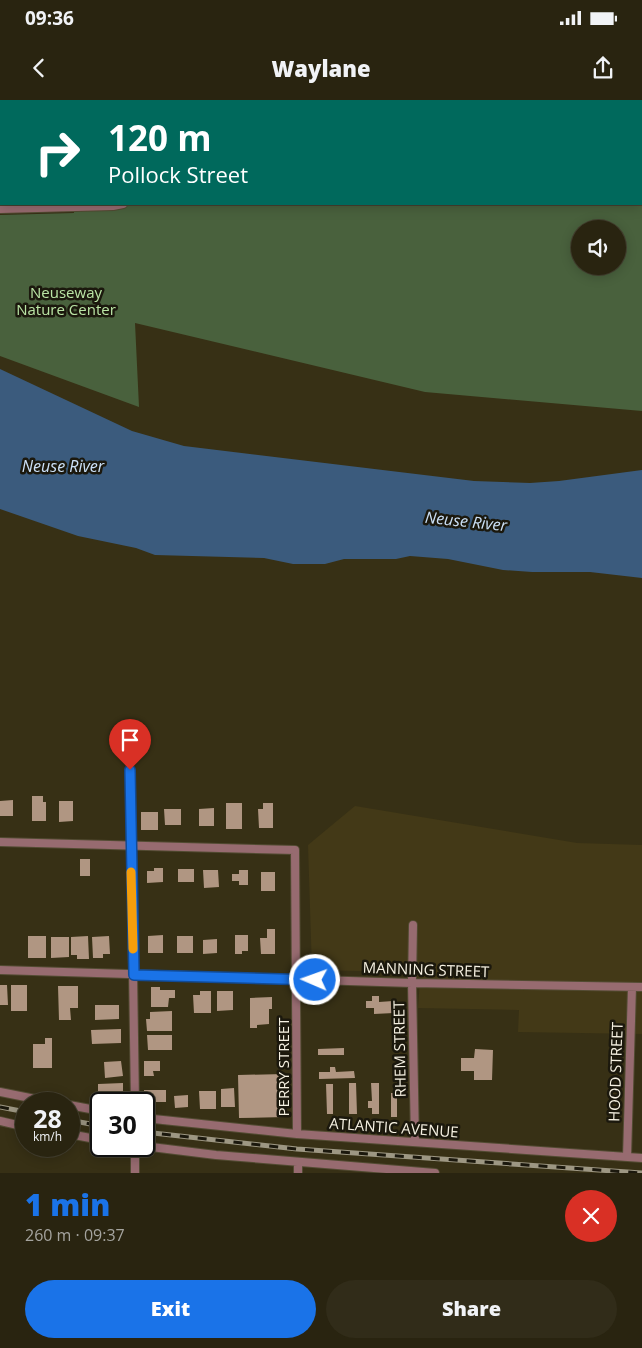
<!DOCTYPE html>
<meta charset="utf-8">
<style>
body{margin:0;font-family:"Open Sans",sans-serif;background:#312c19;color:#f1f3f6;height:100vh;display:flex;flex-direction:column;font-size:19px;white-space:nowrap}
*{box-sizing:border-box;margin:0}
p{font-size:16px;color:#a5a49f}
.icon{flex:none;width:28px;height:28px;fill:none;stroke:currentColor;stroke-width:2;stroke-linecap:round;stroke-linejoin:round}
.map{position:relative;height:1073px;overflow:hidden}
.drawer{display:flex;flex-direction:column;background:#292410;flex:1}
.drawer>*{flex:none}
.top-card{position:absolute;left:0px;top:0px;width:642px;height:105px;box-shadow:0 2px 12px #0003,0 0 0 1px #454130;background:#00695c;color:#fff;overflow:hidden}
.controls{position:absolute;left:571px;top:120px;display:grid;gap:10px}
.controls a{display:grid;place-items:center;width:55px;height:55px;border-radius:50%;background:#292410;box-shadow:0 2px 12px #0003,0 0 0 1px #454130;font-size:25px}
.speed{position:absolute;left:15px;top:992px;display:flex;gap:10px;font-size:25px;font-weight:700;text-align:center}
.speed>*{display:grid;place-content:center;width:65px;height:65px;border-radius:50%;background:#292410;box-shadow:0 2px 12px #0003,0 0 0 1px #454130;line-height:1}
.speed small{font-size:12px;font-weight:400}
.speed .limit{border:2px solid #111;border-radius:8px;background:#fff;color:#111}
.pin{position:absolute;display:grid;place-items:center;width:42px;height:42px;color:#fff;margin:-51px -21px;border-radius:50% 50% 50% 0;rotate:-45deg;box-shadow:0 0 5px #0007}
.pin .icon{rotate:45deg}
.me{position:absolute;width:55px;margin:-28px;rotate:272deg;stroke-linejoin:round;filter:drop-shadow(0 0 4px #0008)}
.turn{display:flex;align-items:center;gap:18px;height:105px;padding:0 25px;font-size:22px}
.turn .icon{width:65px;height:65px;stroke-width:2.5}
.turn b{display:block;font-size:35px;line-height:42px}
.round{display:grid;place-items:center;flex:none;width:52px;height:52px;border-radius:26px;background:#312c19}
.summary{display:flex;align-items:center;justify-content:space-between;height:85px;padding:0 25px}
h1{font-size:30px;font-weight:800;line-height:38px;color:#1a73e8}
.primary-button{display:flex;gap:10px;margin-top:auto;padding:10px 25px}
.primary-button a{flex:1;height:58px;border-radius:30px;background:#1a73e8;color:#fff;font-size:20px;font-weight:800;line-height:58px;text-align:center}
.primary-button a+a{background:#312c19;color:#f1f3f6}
.status{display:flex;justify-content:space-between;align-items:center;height:35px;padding:0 25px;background:#292410;direction:ltr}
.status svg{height:14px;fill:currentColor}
header{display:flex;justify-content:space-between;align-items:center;height:65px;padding:0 25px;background:#292410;font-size:22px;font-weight:800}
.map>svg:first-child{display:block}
.built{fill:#433917}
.green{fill:#49613d;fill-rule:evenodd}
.water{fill:#3b5b7d}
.building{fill:#b09682}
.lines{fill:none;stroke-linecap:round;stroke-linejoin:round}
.minor-casing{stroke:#524b32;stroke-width:10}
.minor{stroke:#976b70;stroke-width:8}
.rail-casing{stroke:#9d9783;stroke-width:5}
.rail{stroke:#1b180d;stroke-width:3;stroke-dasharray:9;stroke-linecap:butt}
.route-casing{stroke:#114b97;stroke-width:12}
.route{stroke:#1a73e8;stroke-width:9}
.slow{stroke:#f59e0b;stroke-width:9}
.labels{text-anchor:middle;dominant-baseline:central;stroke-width:5;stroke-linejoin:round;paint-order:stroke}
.park-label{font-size:15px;fill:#bae5a5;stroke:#1b180d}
.street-label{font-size:15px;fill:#f6f1e2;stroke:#1b180d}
.water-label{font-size:16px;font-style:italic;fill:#cce1f8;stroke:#1b180d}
</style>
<div class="status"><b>09:36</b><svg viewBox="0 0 49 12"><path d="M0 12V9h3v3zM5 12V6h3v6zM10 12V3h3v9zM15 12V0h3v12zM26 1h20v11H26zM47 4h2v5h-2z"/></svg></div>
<header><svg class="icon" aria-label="back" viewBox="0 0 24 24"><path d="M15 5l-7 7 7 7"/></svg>Waylane<svg class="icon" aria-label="share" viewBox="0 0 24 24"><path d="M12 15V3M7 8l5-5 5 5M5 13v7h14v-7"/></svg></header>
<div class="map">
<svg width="642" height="1073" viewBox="0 0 642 1073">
<rect width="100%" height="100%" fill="#373015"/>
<path class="built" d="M355,706l222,37 65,2v189l-124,-2 1,-22 -101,-2 2,-29 -11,-7 -97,-2 -4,-125z"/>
<path class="green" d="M58,0h584v311l-217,-19 -290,-69 4,84 -139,-51v-141l74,-2 -1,-9h568v-103zM580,129h38v37h-38z"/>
<path class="water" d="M0,269l132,62 52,15 290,35 56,2 29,-2 83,-11v108l-52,-6h-58l-29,-2 -55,-11 -38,-3 -14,3h-52l-19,5h-32l-29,-6 -109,-3 -19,-7 -58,-12 -78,-27z"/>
<path class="building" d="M32,696h11v6h3v19h-14z
M13,700v16h-13v-15z
M59,701h14v20l-14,1z
M226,703h16v26h-16z
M263,703h10v25h-14l-1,-19h5z
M214,708v18h-15v-17z
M164,709h17v16h-16z
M141,712h17v18h-17z
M80,759h10v17h-10z
M154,768h9v14l-16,1v-12h7z
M178,769h16v13h-16z
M203,770h15l1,17 -15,1z
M239,770h9v15h-9v-4h-7v-7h7z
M261,772h14v19h-14z
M267,829h8v25h-14l-1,-16h7z
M163,835v18h-15v-17z
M235,835h13v16h-6v3h-7z
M28,836h18v22h-18z
M88,836l1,23h-12v-4h-6v-18z
M109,836l1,18h-7v4h-10l-1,-21z
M177,836h16v17h-16z
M51,837h18v20l-18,1z
M217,839v14l-14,1v-14z
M0,885h7l1,20h-8z
M11,885h16v26h-16z
M58,886h20v22h-8l1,12h-12z
M151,887h9v3h15v8h-6l-1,9h-17z
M200,891h11v22h-17l-1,-18h7z
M217,891h16v19l-16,1z
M372,896h7v6l14,-1 1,12 -20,1v-6h-8v-7h6z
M272,897v12h-3v15l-12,1v3h-7v-30z
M95,905h24v14l-24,1z
M172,911v20h-25l-1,-12h4v-7z
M121,929v14l-29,1 -1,-14z
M147,935h25v15h-24z
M45,938h7v30h-19v-24h12z
M344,948v7h-26v-6z
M475,949l18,1 -1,30h-18v-9h-13v-13h13z
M121,961l2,15 -18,2 -1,-16z
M144,961h16v10h-7l1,5h-10z
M330,967h5l1,5 18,-1 1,7 -36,1v-7h11z
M284,974l1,43 -46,1 -1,-43z
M123,983v13h-25v-12z
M349,983h7l1,31h-8z
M371,983h8v31h-7v-6h-4v-7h4z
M326,984h7v30h-6z
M234,988l1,19h-14v-18z
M144,990h22v12h-22z
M199,991h17v18h-16z
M391,993h6v24h-6z
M188,995v12l-13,1 -1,-12z"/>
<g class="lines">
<defs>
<path id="minor" d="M641,89h1
M0,109l113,-3 10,-2
M130,670l5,334
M0,742l295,8 2,284
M413,825l-1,58 3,159
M0,870l412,13 230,4
M0,992l60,12
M69,1005l32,6
M144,1018l153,16 345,24
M0,1021l26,6
M69,1034l32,6
M143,1046l73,9 219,18
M627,1057l5,-170
M298,1062v11
M135,1073v-27"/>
</defs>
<use href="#minor" class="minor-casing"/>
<use href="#minor" class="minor"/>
<defs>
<path id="rail" d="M0,1007l26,5
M69,1020l32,6
M144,1032l153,17 345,24"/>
</defs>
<use href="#rail" class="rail-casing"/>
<use href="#rail" class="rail"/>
</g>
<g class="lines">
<defs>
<path id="route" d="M130,670l4,205 181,5"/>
</defs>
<use href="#route" class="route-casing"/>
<use href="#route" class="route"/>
<path class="slow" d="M131,772l2,77"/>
</g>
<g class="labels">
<g class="park-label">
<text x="66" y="192">Neuseway<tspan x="66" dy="17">Nature Center</tspan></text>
</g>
<g class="street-label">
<text transform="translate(426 869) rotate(2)">MANNING STREET</text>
<text transform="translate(399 949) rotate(-91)">RHEM STREET</text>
<text transform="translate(283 967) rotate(-90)">PERRY STREET</text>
<text transform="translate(615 972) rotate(-88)">HOOD STREET</text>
<text transform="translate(394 1027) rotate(4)">ATLANTIC AVENUE</text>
</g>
<g class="water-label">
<text x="63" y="366">Neuse River</text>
<text transform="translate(466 421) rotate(6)">Neuse River</text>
</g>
</g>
</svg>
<div class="controls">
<a><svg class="icon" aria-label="sound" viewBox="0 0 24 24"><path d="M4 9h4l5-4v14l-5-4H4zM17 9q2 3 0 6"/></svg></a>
</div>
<div class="speed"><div>28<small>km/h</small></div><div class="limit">30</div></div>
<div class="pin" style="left:130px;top:670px;background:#d93025"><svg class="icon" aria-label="arrive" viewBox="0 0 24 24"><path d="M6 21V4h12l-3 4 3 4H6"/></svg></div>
<svg class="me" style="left:315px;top:880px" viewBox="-20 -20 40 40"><circle r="17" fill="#1a73e8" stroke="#fff" stroke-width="3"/><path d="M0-11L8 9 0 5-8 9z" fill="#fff"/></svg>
<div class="top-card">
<div class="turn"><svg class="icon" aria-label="right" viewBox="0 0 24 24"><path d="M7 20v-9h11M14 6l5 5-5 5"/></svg><div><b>120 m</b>Pollock Street</div></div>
</div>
</div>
<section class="drawer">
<div class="summary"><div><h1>1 min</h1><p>260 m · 09:37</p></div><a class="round" style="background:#d93025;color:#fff"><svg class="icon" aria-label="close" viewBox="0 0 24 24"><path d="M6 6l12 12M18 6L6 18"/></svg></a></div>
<div class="primary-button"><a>Exit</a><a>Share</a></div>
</section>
